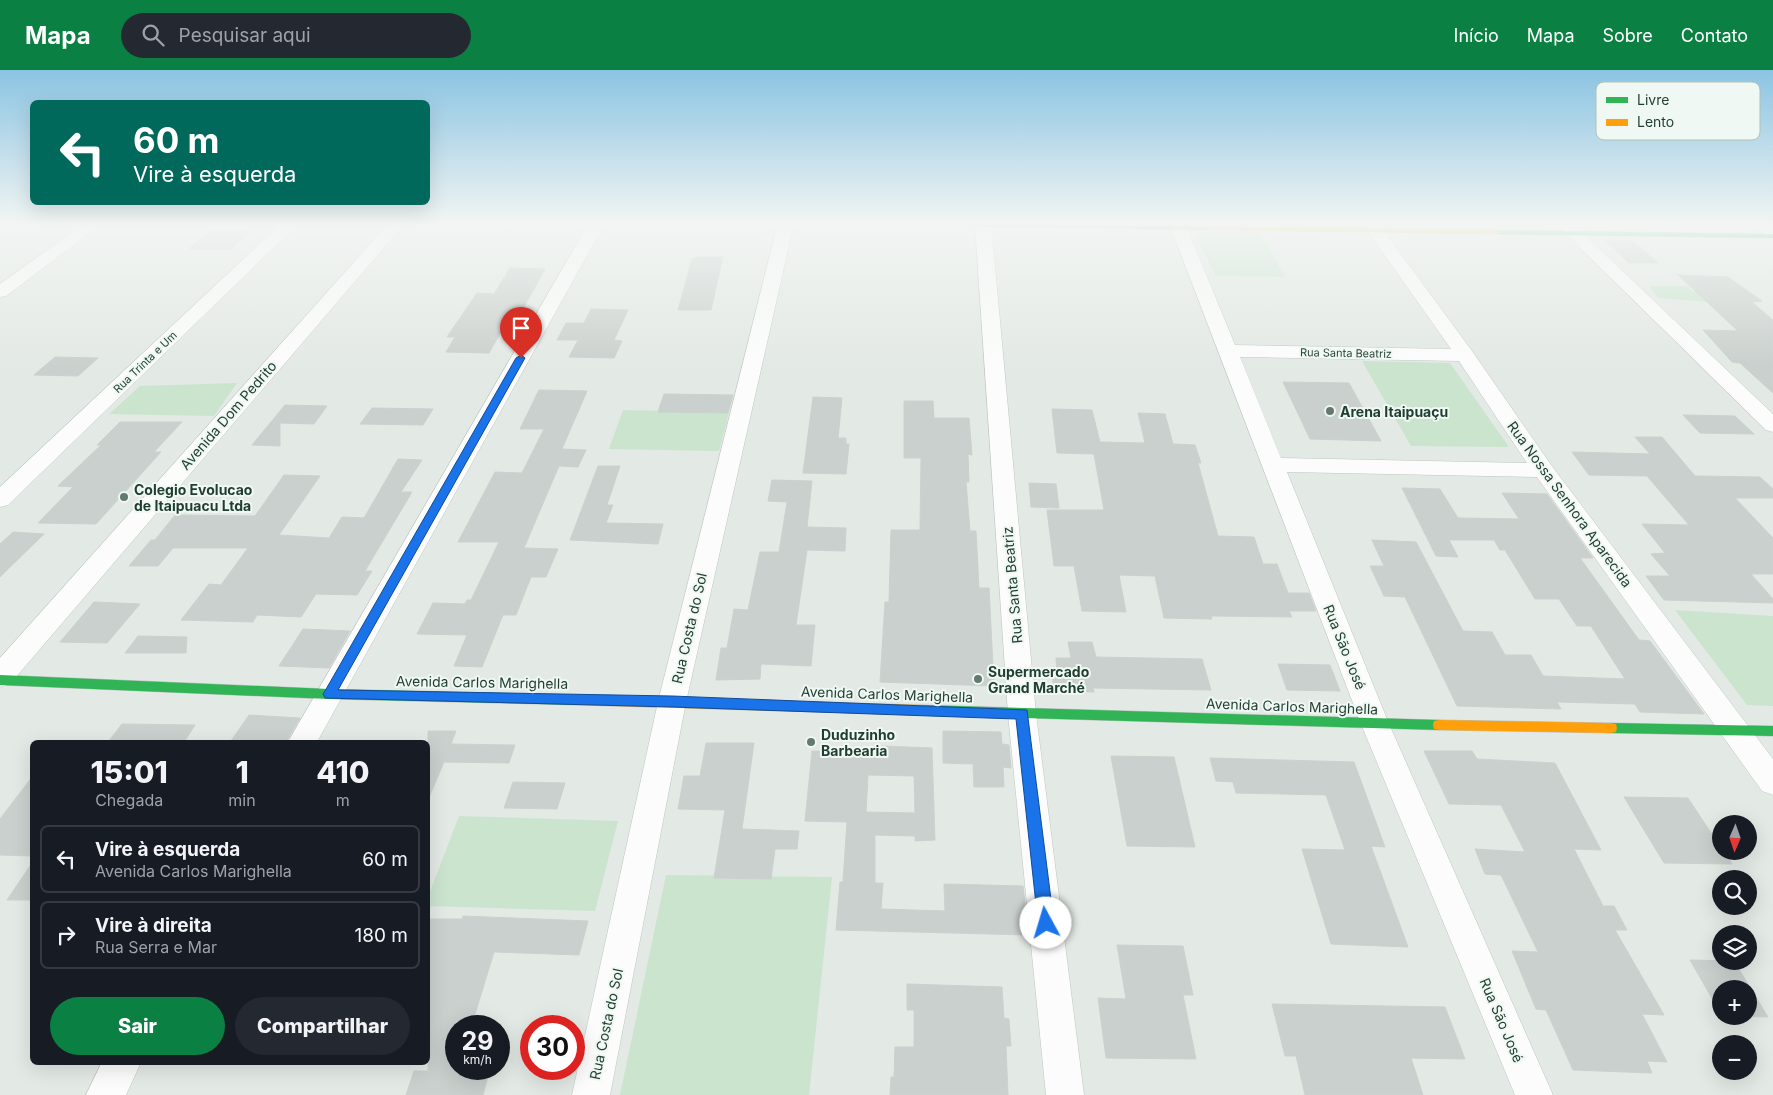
<!DOCTYPE html>
<html lang="pt">
<meta charset="utf-8">
<style>
body{margin:0;font-family:Inter,sans-serif;background:#242831;color:#f1f3f6;height:100vh;display:flex;flex-direction:column;font-size:19px;white-space:nowrap}
*{box-sizing:border-box;margin:0}
p{font-size:16px;color:#9ea1a6}
.icon{flex:none;width:28px;height:28px;fill:none;stroke:currentColor;stroke-width:2;stroke-linecap:round;stroke-linejoin:round}
.map{position:relative;flex:1;overflow:hidden}
.panel{position:absolute;left:30px;top:670px;width:400px;height:325px;display:flex;flex-direction:column;background:#171b24;border-radius:8px;box-shadow:0 5px 20px #0002}
.panel>*{flex:none}
.guide{position:absolute;left:30px;top:30px;width:400px;height:105px;border-radius:8px;box-shadow:0 5px 20px #0002;background:#00695c;color:#fff;overflow:hidden}
.needle{width:32px;rotate:182deg}
.tools{position:absolute;left:1712px;top:745px;display:grid;gap:10px}
.tools a{display:grid;place-items:center;width:45px;height:45px;border-radius:50%;background:#171b24;box-shadow:0 5px 20px #0002;font-size:25px}
.speed{position:absolute;left:445px;top:945px;display:flex;gap:10px;font-size:25px;font-weight:700;text-align:center}
.speed>*{display:grid;place-content:center;width:65px;height:65px;border-radius:50%;background:#171b24;box-shadow:0 5px 20px #0002;line-height:1}
.speed small{font-size:12px;font-weight:400}
.speed .limit{border:8px solid #d22;background:#fff;color:#111}
.pin{position:absolute;display:grid;place-items:center;width:42px;height:42px;color:#fff;margin:-51px -21px;border-radius:50% 50% 50% 0;rotate:-45deg;box-shadow:0 0 5px #0007}
.pin .icon{rotate:45deg}
.me{position:absolute;width:55px;margin:-28px;rotate:354deg;stroke-linejoin:round;filter:drop-shadow(0 0 4px #0008)}
.turn{display:flex;align-items:center;gap:18px;height:105px;padding:0 20px;font-size:22px}
.turn .icon{width:65px;height:65px;stroke-width:2.5}
.turn b{display:block;font-size:35px;line-height:42px}
.eta{display:flex;justify-content:space-evenly;align-items:center;height:85px;text-align:center}
.eta b{font-size:30px;font-weight:800;line-height:35px}
.cta{display:flex;gap:10px;margin-top:auto;padding:10px 20px}
.cta a{flex:1;height:58px;border-radius:30px;background:#0b8043;color:#fff;font-size:20px;font-weight:800;line-height:58px;text-align:center}
.cta a+a{background:#242831;color:#f1f3f6}
ul{padding:0;list-style:none}
li{display:flex;align-items:center;gap:15px;height:68px;margin:0 10px 8px;padding:0 10px;border:2px solid #363941;border-radius:8px}
li div{flex:1}
li b{display:block;font-size:19px}
li em{font-style:normal}
header{display:flex;align-items:center;gap:30px;box-sizing:border-box;height:70px;padding:0 25px;background:#0b8043;color:#fff}
header strong{font-size:24px}
nav{display:flex;gap:28px;margin-inline-start:auto;font-size:18px}
.search{width:350px;height:45px;background:#242831;display:flex;align-items:center;gap:12px;box-sizing:border-box;padding:0 18px;border-radius:28px;color:#9ea1a6;font-size:19px}
.map>svg:first-child{display:block}
.green{fill:#cbe4ce}
.building{fill:#cad0cd;stroke:#cbd2ce;fill-rule:evenodd}
.lines{fill:none;stroke-linecap:round;stroke-linejoin:round}
.street-casing{stroke:#c0c6c2;stroke-width:1}
.fast-casing{stroke:#bcc5c1;stroke-width:1}
.slow-casing{stroke:#bcc5c1;stroke-width:1}
.street{fill:#fbfcfb;fill-rule:evenodd}
.fast{fill:#30b455;fill-rule:evenodd}
.slow{fill:#ff9f0a;fill-rule:evenodd}
.route{fill:#1a73e8;stroke:#114b97}
.poi-dot{fill:#64796f;stroke:#f0f8f3;stroke-width:2}
.labels{text-anchor:middle;dominant-baseline:central;stroke-width:4;stroke-linejoin:round;paint-order:stroke}
.far-street-label{font-size:11px;fill:#1f3d30;stroke:#f0f8f3}
.poi-label{font-size:14px;font-weight:bold;fill:#1f3d30;stroke:#f0f8f3;text-anchor:start}
.street-label{font-size:14px;fill:#1f3d30;stroke:#f0f8f3}
.key{fill:#f0f8f3;stroke:#b1c0b8;stroke-width:1}
.key-label{font-size:14px;fill:#1f3d30}
</style>
<header>
<strong>Mapa</strong>
<div class="search"><svg class="icon" aria-label="search" viewBox="0 0 24 24"><circle cx="10" cy="10" r="6"/><path d="M15 15l6 6"/></svg>Pesquisar aqui</div>
<nav><a>Início</a><a>Mapa</a><a>Sobre</a><a>Contato</a></nav>
</header>
<div class="map">
<svg width="1773" height="1025" viewBox="0 0 1773 1025">
<rect width="100%" height="100%" fill="#e3e9e5"/>
<path class="green" d="M1195,164l66,1 24,42 -69,-1z
M1651,216h36l5,5h8l11,11 -53,-4 -8,-11z
M1362,291l88,2 59,84 -98,-1z
M237,313l-23,33 -105,-2 31,-28z
M623,340l106,2 -10,39 -110,-2z
M1675,540l98,6v90l-26,-1z
M459,746l159,5 -23,90 -167,-5v-9z
M666,805l166,2 -23,218h-189z"/>
<path class="building" d="M210,161h30l9,1 -18,17h-42z
M1605,170l28,1 25,22h-29z
M698,187h25l-12,53h-33l14,-51z
M510,198l35,1 -30,54h-9l-17,30 -43,-1 9,-15h-8l30,-44 17,1z
M1678,205l50,2 34,24 -10,1 21,18v73l-33,-30 -8,-1 -29,-32 35,1z
M591,239l37,1 -14,30 8,1 -8,17 -45,-1 9,-17h-21l9,-17h18z
M55,287l43,1 -20,18 -44,-1z
M1283,312l66,1 32,58 -71,-2z
M539,320l48,1 -25,58 24,1 -8,17 -19,-1 -35,82 34,1 -12,28h-15l-15,38h-13l-21,52 -28,-1 13,-31 -50,-1 16,-31 32,1 2,-4h4l28,-58h-41l37,-70 27,1 22,-44h-24z
M664,324l69,1 -5,18 -70,-1z
M813,327l29,1 -4,40h8v6h3l-3,30 -43,-1z
M904,331h29l1,17h35l3,37 -4,-1 1,28h-3l4,49h6l3,57h10l5,98 -114,-4 5,-80h4l2,-72h29l1,-72h-17z
M285,335l42,1 -13,18 -34,-1v23l-28,-1z
M372,338l61,1 -10,16 -63,-1z
M1052,339l40,1 8,32 45,1 -7,-30 27,1 8,30 22,1 6,18h-3l20,73 36,1 9,27h14l11,29h21l7,18h-27l3,6 -81,-1 1,3 -48,-1 -9,-42 -36,-1 7,37 -44,-1 -8,-45h-20l-7,-56h57l-10,-56 -37,-1z
M1683,345l52,1 19,18 -54,-1z
M120,352h62l-28,30h7l-65,72 -58,-1 35,-36 -15,-1 43,-41h-4z
M1635,367h27l33,39 65,1 13,12v9h-38l38,40v36h-22l22,25v4l-109,-3 -18,-24h24l-19,-22 14,-1 -23,-29 47,1 -42,-49 -58,-1 -17,-23 78,2z
M398,389l24,1 -21,32h11l-47,79h7l-15,24 -41,-1 -15,23 -44,-2 -4,7 -72,-2 28,-36 12,1 27,-37h-75l-15,18h-29l22,-26h4l20,-25 80,1 29,-41 36,1 -41,59 50,3 13,-21 22,1z
M598,396h22l-13,39h6l-7,18 57,1 -5,20 -88,-4z
M772,410l40,1 -5,46 39,1 -1,23 -38,-1 -11,75h19l-4,41 -50,-2 -1,15 -44,1 5,-32h6l7,-39 14,1 12,-58h19l8,-50 -19,-1z
M1029,413l27,1 3,24 -28,-1z
M1402,418l38,1 18,29 61,1 -17,-26 45,1 46,64h-13l59,82 11,1 54,73 -64,-2 -5,-8 -78,-2 4,7 -104,-3 -52,-109 -21,-1 -14,-30h14l-12,-26 44,2 47,89 29,1 13,23h26l12,21 82,3 -34,-53h-14l-18,-27h-24l-30,-49h-5l-6,-10h-45l9,17 -22,-1z
M13,462l31,2 -44,43v-33z
M94,532l46,2 -33,39 -47,-1z
M303,559l47,2 -21,37 -50,-2z
M138,566l49,1 -1,16h-61z
M1068,572h24l4,15 106,2 9,31 -118,-2 1,4 -40,-1 -2,-18h5l-1,-15h15z
M1278,594l52,1 10,26 -53,-1z
M249,645l51,3 -14,24 -55,-1z
M122,654l73,1 -11,17h-76z
M428,661h28l-5,13 64,1 -6,18 -65,-1 -16,38z
M943,661l58,1 1,12 7,1 2,23 -8,-1 1,20h-30l-1,-23 -30,-1z
M706,673h48l-12,86 57,2 -2,18h-22l-4,30 -57,-1 11,-68 -47,-1 6,-33h16z
M882,676l50,2 3,92 -20,1v-5l-40,-1v48h8l-2,26 64,2 -1,-27 79,2 5,49 -192,-5 4,-48h3l4,-60 -42,-1 7,-70 69,1zM868,705l46,1 1,37 -49,-1z
M1424,681h48l5,8 78,4 46,87 -27,-1 29,57h11l13,24h-12l49,85 -22,-1 25,48 -20,-1 5,12 -79,-3 -27,-60 -10,-1 -24,-58 26,1 -37,-77 -16,-1 -10,-25 50,3 -24,-47 -52,-1z
M1111,686l63,1 21,90 -68,-1z
M1210,688l144,4 31,85 -14,-1 37,101 -77,-3 -29,-95 43,1 -19,-55 -90,-2 -3,-11 -17,-1z
M32,707v79l-32,-1v-36z
M513,712l52,1 -8,26 -53,-1z
M1624,727l64,1 33,50v3h3l8,13 -68,-1z
M32,793v37h-25z
M463,846l125,5 -9,34 -85,-3 -21,69h-17v51h33l-6,23h-77l8,-24h14v-152h34z
M1117,875l66,1 10,49h-10l13,64 -90,-1 -8,-60 28,1z
M1690,890l44,1 34,56 -35,-1h16v-27h-28v25z
M907,914l95,3 2,31 5,1 2,27h-5l2,49h-118l1,-18h3l1,-30h19v-37h-7z
M1272,934l173,3 20,52 -54,-1 12,37h-118l-9,-39h-11z"/>
<g class="lines">
<defs>
<path id="street" d="M85,153h18l-97,73 -6,1v-13z
M282,153h17l-291,282 -8,2v-20z
M389,153h16l-395,461 -10,3v-29z
M589,153h16l-288,519h-29z
M778,153h16l-108,479 -76,393h-38l86,-393z
M975,153h16l45,491 48,381h-38l-38,-381z
M1169,153h16l50,122 216,4 -89,-126h16l94,128 79,114 222,294v36l-11,-4 -225,-314 -250,-5 102,252 164,371h-38l-154,-371zM1240,287l219,4 68,102 -246,-5z
M1555,153h17l201,191v18l-7,-2z
M1752,153h18l3,2v12l-6,-2z
M102,992h39l-15,33h-40z"/>
<path id="fast" d="M865,153l344,3 4,2 -4,2 -341,-5z
M1494,160l279,4v4l-276,-4h-3z
M0,605l329,14 249,6 4,1 2,4 -2,4 -4,1 -249,-6 -329,-14z
M921,635l518,15 5,1 1,4 -1,4 -5,1 -518,-15 -5,-1 -1,-4 1,-4z
M1611,653l162,3v10l-162,-3 -5,-1 -1,-4 1,-4z"/>
<path id="slow" d="M1206,156l291,4 4,2 -4,2 -288,-4 -4,-2z
M578,625l343,10 5,1 1,4 -1,4 -5,1 -343,-10 -4,-1 -2,-4 2,-4z
M1439,650l172,3 5,1 1,4 -1,4 -5,1 -172,-3 -5,-1 -1,-4 1,-4z"/>
</defs>
<use href="#street" class="street-casing"/>
<use href="#fast" class="fast-casing"/>
<use href="#slow" class="slow-casing"/>
<use href="#street" class="street"/>
<use href="#fast" class="fast"/>
<use href="#slow" class="slow"/>
</g>
<linearGradient id="sky" x2="0" y2="1"><stop stop-color="#8bc4e2"/><stop offset="0.52" stop-color="#f2f5f3"/><stop offset="1" stop-color="#f2f5f3" stop-opacity="0"/></linearGradient>
<rect width="1773" height="296" fill="url(#sky)"/>
<path class="route" d="M521,285l4,3 -187,332 334,6 355,14 27,213 -3,6 -5,2 -5,-2 -3,-6 -22,-204 -344,-12 -347,-9 -2,-4 2,-3 191,-333z"/>
<g class="poi-dot">
<circle cx="1330" cy="341" r="5"/>
<circle cx="124" cy="427" r="5"/>
<circle cx="978" cy="609" r="5"/>
<circle cx="811" cy="672" r="5"/>
</g>
<g class="labels">
<g class="far-street-label">
<text transform="translate(1346 283) rotate(1)">Rua Santa Beatriz</text>
<text transform="translate(145 292) rotate(-44)">Rua Trinta e Um</text>
</g>
<g class="poi-label">
<text x="1340" y="341">Arena Itaipuaçu</text>
<text x="134" y="419">Colegio Evolucao<tspan x="134" dy="16">de Itaipuacu Ltda</tspan></text>
<text x="988" y="601">Supermercado<tspan x="988" dy="16">Grand Marché</tspan></text>
<text x="821" y="664">Duduzinho<tspan x="821" dy="16">Barbearia</tspan></text>
</g>
<g class="street-label">
<text transform="translate(228 345) rotate(-49)">Avenida Dom Pedrito</text>
<text transform="translate(1570 434) rotate(54)">Rua Nossa Senhora Aparecida</text>
<text transform="translate(1012 515) rotate(-95)">Rua Santa Beatriz</text>
<text transform="translate(689 558) rotate(-77)">Rua Costa do Sol</text>
<text transform="translate(1345 577) rotate(68)">Rua São José</text>
<text transform="translate(482 612) rotate(1)">Avenida Carlos Marighella</text>
<text transform="translate(887 624) rotate(2)">Avenida Carlos Marighella</text>
<text transform="translate(1292 636) rotate(2)">Avenida Carlos Marighella</text>
<text transform="translate(1502 950) rotate(67)">Rua São José</text>
<text transform="translate(606 954) rotate(-78)">Rua Costa do Sol</text>
</g>
</g>
<rect x="1596" y="12" width="164" height="58" rx="8" class="key"/>
<rect x="1606" y="27" width="22" height="6" fill="#30b455"/>
<rect x="1606" y="49" width="22" height="7" fill="#ff9f0a"/>
<g class="key-label">
<text x="1637" y="35">Livre</text>
<text x="1637" y="57">Lento</text>
</g>
</svg>
<div class="tools">
<a><svg class="needle" viewBox="-14 -14 28 28"><path d="M0-13l5 13h-10z" fill="#e53935"/><path d="M0 13l5-13h-10z" fill="#9ea1a6"/></svg></a>
<a><svg class="icon" aria-label="search" viewBox="0 0 24 24"><circle cx="10" cy="10" r="6"/><path d="M15 15l6 6"/></svg></a>
<a><svg class="icon" aria-label="layers" viewBox="0 0 24 24"><path d="M12 4l9 5-9 5-9-5zM3 14l9 5 9-5"/></svg></a>
<a>+</a>
<a>−</a>
</div>
<div class="speed"><div>29<small>km/h</small></div><div class="limit">30</div></div>
<div class="pin" style="left:521px;top:288px;background:#d93025"><svg class="icon" aria-label="arrive" viewBox="0 0 24 24"><path d="M6 21V4h12l-3 4 3 4H6"/></svg></div>
<svg class="me" style="left:1046px;top:853px" viewBox="-20 -20 40 40"><circle r="19" fill="#fff"/><path d="M0-13L10 11 0 6-10 11z" fill="#1a73e8"/></svg>
<div class="guide">
<div class="turn"><svg class="icon" aria-label="left" viewBox="0 0 24 24"><path d="M17 20v-9H6M10 6l-5 5 5 5"/></svg><div><b>60 m</b>Vire à esquerda</div></div>
</div>
<section class="panel">
<div class="eta">
<div><b>15:01</b><p>Chegada</p></div>
<div><b>1</b><p>min</p></div>
<div><b>410</b><p>m</p></div>
</div>
<ul>
<li><svg class="icon" aria-label="left" viewBox="0 0 24 24"><path d="M17 20v-9H6M10 6l-5 5 5 5"/></svg><div><b>Vire à esquerda</b><p>Avenida Carlos Marighella</p></div><em>60 m</em></li>
<li><svg class="icon" aria-label="right" viewBox="0 0 24 24"><path d="M7 20v-9h11M14 6l5 5-5 5"/></svg><div><b>Vire à direita</b><p>Rua Serra e Mar</p></div><em>180 m</em></li>
</ul>
<div class="cta"><a>Sair</a><a>Compartilhar</a></div>
</section>
</div>
